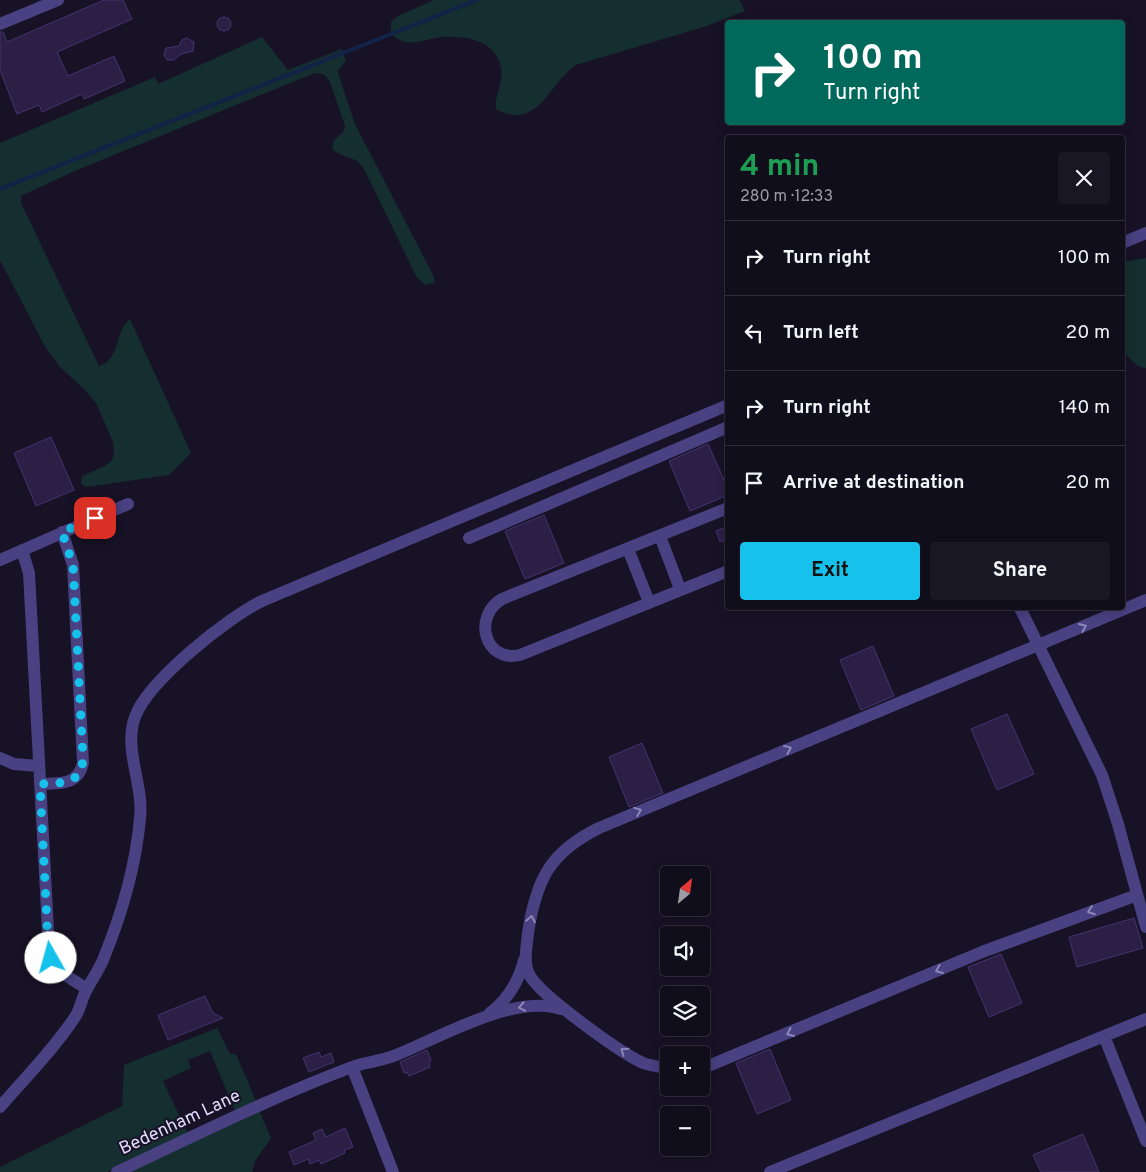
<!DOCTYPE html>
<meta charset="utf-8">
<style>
body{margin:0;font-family:Overpass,sans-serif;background:#1a1725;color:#f1f3f6;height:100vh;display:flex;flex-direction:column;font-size:19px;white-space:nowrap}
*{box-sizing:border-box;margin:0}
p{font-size:16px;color:#9c9ca3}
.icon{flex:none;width:28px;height:28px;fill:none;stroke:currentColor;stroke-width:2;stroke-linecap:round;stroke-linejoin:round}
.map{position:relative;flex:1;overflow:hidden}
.details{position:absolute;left:725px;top:135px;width:400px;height:475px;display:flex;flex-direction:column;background:#110e1c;border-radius:5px;box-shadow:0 2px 12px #0003,0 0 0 1px #302e3b}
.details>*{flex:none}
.top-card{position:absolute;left:725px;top:20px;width:400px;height:105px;border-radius:5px;box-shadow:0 2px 12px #0003,0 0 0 1px #302e3b;background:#00695c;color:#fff;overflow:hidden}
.needle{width:32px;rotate:29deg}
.tools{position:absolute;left:660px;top:866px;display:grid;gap:10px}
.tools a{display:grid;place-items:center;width:50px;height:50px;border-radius:5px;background:#110e1c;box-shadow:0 2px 12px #0003,0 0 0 1px #302e3b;font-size:25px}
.pin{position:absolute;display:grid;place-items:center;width:42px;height:42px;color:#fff;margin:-21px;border-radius:10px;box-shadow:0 2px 8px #0006}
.me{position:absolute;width:55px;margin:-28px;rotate:353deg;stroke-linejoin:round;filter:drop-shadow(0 0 4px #0008)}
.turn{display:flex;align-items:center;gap:18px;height:105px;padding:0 15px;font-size:22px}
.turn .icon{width:65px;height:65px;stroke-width:2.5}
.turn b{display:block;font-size:35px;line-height:42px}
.round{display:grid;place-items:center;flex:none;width:52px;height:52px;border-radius:5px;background:#1a1725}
.summary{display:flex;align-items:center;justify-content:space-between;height:85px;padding:0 15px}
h1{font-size:30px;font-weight:700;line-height:38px;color:#1e9e55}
.primary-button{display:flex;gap:10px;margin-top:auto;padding:10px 15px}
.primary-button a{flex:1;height:58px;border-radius:5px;background:#16c1eb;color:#111;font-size:20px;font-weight:700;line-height:58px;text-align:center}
.primary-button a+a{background:#1a1725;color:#f1f3f6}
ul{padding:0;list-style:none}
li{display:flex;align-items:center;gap:15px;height:75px;padding:0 15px;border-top:1px solid #302e3b}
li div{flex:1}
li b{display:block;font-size:19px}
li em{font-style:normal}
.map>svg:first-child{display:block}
.green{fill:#152e2f}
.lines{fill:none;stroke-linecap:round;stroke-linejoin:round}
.stream{stroke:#132348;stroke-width:4}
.building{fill:#2b1f45;stroke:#45336f}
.minor{stroke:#494181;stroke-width:12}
.oneway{stroke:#8d86b8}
.route{stroke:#16c1eb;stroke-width:9;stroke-dasharray:0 16.2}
.labels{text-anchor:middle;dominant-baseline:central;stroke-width:4;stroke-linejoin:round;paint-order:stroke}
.street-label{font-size:18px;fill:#e1dafc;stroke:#171226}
</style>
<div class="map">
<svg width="1146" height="1172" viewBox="0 0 1146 1172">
<rect width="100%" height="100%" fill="#171226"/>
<path class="green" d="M434,0h305l6,11 -38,15 -131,39c-28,19 -38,67 -80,44 -2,-13 8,-27 5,-41 -5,-28 -35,-32 -59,-31 -12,1 -25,7 -38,5 -5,-2 -9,-5 -13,-8v-12l7,-6z
M262,37l26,33 54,-21 4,12 -8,9 1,6 16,48 79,153v6l-9,2 -8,-7 -54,-111c-8,-11 -20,-9 -30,-17 -3,-10 5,-12 11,-19l1,-5 -15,-44c-4,-7 -7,-9 -15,-9l-238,97 -56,26v7l78,163c22,-6 15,-35 31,-47l61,134 -22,22 -83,12 -5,-3 1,-8 23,-10 6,-5 3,-6 -1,-13 -17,-39 -13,-15 -24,-22 -16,-23 -43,-83v-117l155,-66 3,7z
M1146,258v110c-10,0 -22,-14 -24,-23 -3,-24 0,-58 0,-83z
M217,1028l13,26h6l20,47 -21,10 -25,-60 -22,9 3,8 -28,13 25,53 -81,38h-107v-5l122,-61 2,-41z
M259,1110l12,28 -16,23 -3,11h-125z"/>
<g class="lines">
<path class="stream" d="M0,189l477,-189"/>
</g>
<path class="building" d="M104,0h19l9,19 -75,33 11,24 46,-20 11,25 -41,18 -2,-5 -40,18 -3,-7 -22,9 -17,-44v-38h3l4,10z
M217 24a7 7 0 1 1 14 0a7 7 0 1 1-14 0Z
M187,38l7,4 -1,9 -12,3 -7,6h-7l-3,-5 2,-7 13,-2 3,-6z
M51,437l23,53 -38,16 -22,-53z
M708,444l20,45v6l-38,16 -21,-50z
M544,515l20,48 -39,16 -20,-48z
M728,526v13l-8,3 -4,-11z
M873,646l21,50 -33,14 -21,-50z
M1007,714l27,60 -37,16 -26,-61z
M642,743l21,50 -34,14 -20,-50z
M1134,918l9,30 -66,19 -8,-30z
M1001,954l21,49 -33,14 -21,-50z
M205,996l8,17 10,5 -55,22 -10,-25z
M770,1049l21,51 -34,14 -21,-51z
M427,1050l4,10 -2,3 1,4 -21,9 -2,-4 -3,1 -4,-11z
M319,1052l2,5 10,-4 3,9 -25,10 -6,-14z
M345,1128l8,19 -9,3 1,3 -24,11 -2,-4 -9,4 -2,-5 -14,6 -5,-13 27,-12 -3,-7 9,-4 4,8z
M1083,1134l16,38h-58l-8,-17z"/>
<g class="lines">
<path class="minor" d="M0,24l58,-24
M1122,243l24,-10
M728,508l-226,91c-30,18 -17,64 18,56l208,-84
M660,536l20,53
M469,538l259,-111
M628,549l21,53
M22,550l7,23 20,376 10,22 28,18
M0,560l128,-56
M1020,608l82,167 16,49 28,103
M0,758l14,6 25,2
M40,784c19,-1 38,2 43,-21l-10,-198 -11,-33
M490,1013c17,-13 29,-32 34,-53
M1104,1036l42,105
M352,1067l41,105
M669,1068c-9,-1 -18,-2 -26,-5 -22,-10 -105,-69 -114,-89 -6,-12 -2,-28 -1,-41 8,-53 22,-81 71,-105l547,-228
M701,1069l281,-117 155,-57
M0,1107c25,-29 54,-58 75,-90 5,-7 6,-16 10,-24 5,-11 13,-21 18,-33 18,-44 33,-95 37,-142 4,-33 -17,-69 -5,-101 13,-36 92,-99 127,-116l466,-196
M117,1172c77,-36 155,-75 235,-105 14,-5 30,-6 44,-12 43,-17 119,-62 165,-46
M770,1172l376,-153"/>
</g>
<defs><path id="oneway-chevron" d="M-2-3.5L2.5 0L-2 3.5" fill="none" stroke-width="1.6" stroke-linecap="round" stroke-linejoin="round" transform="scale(1.25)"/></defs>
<g class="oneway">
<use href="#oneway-chevron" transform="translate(1083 627) rotate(-23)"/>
<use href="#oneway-chevron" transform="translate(788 749) rotate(-22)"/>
<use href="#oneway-chevron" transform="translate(638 811) rotate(-22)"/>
<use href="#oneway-chevron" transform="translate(1091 911) rotate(160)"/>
<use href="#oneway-chevron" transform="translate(531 919) rotate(-80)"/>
<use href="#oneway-chevron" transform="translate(939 970) rotate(157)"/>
<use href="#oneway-chevron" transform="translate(522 1007) rotate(169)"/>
<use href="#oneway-chevron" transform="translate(790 1033) rotate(157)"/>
<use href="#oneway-chevron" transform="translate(624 1051) rotate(-145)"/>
</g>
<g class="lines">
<path class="route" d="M51,958l-3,-15 -8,-159c21,-1 42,1 43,-26l-10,-193 -11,-33 33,-14"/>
</g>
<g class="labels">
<g class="street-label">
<text transform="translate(180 1123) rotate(-25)">Bedenham Lane</text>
</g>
</g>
</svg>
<div class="tools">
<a><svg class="needle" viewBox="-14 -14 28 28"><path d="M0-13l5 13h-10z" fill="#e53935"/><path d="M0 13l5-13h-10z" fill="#9c9ca3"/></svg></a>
<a><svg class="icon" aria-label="sound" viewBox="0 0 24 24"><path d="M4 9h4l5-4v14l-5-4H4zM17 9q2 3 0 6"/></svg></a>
<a><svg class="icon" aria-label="layers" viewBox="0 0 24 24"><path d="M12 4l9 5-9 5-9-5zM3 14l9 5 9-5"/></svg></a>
<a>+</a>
<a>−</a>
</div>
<div class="pin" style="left:95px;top:518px;background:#d93025"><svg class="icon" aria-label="arrive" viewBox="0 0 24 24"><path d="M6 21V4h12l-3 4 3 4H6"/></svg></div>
<svg class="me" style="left:51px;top:958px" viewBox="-20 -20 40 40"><circle r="19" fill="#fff"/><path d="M0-13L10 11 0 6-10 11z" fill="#16c1eb"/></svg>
<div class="top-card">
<div class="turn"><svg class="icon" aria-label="right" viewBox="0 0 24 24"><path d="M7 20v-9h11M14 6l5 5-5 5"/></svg><div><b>100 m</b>Turn right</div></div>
</div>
<section class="details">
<div class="summary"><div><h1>4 min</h1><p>280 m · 12:33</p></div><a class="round"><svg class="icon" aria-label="close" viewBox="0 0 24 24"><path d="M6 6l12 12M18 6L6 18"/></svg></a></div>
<ul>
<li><svg class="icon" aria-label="right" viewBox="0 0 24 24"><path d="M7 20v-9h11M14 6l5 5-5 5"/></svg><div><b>Turn right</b></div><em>100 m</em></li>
<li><svg class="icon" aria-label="left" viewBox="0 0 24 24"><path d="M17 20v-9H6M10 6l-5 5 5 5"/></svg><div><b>Turn left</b></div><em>20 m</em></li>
<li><svg class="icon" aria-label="right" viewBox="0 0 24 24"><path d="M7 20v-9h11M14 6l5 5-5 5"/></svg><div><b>Turn right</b></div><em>140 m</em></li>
<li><svg class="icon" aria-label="arrive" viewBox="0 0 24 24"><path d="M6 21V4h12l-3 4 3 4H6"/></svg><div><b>Arrive at destination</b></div><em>20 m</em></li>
</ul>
<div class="primary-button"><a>Exit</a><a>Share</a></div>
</section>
</div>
